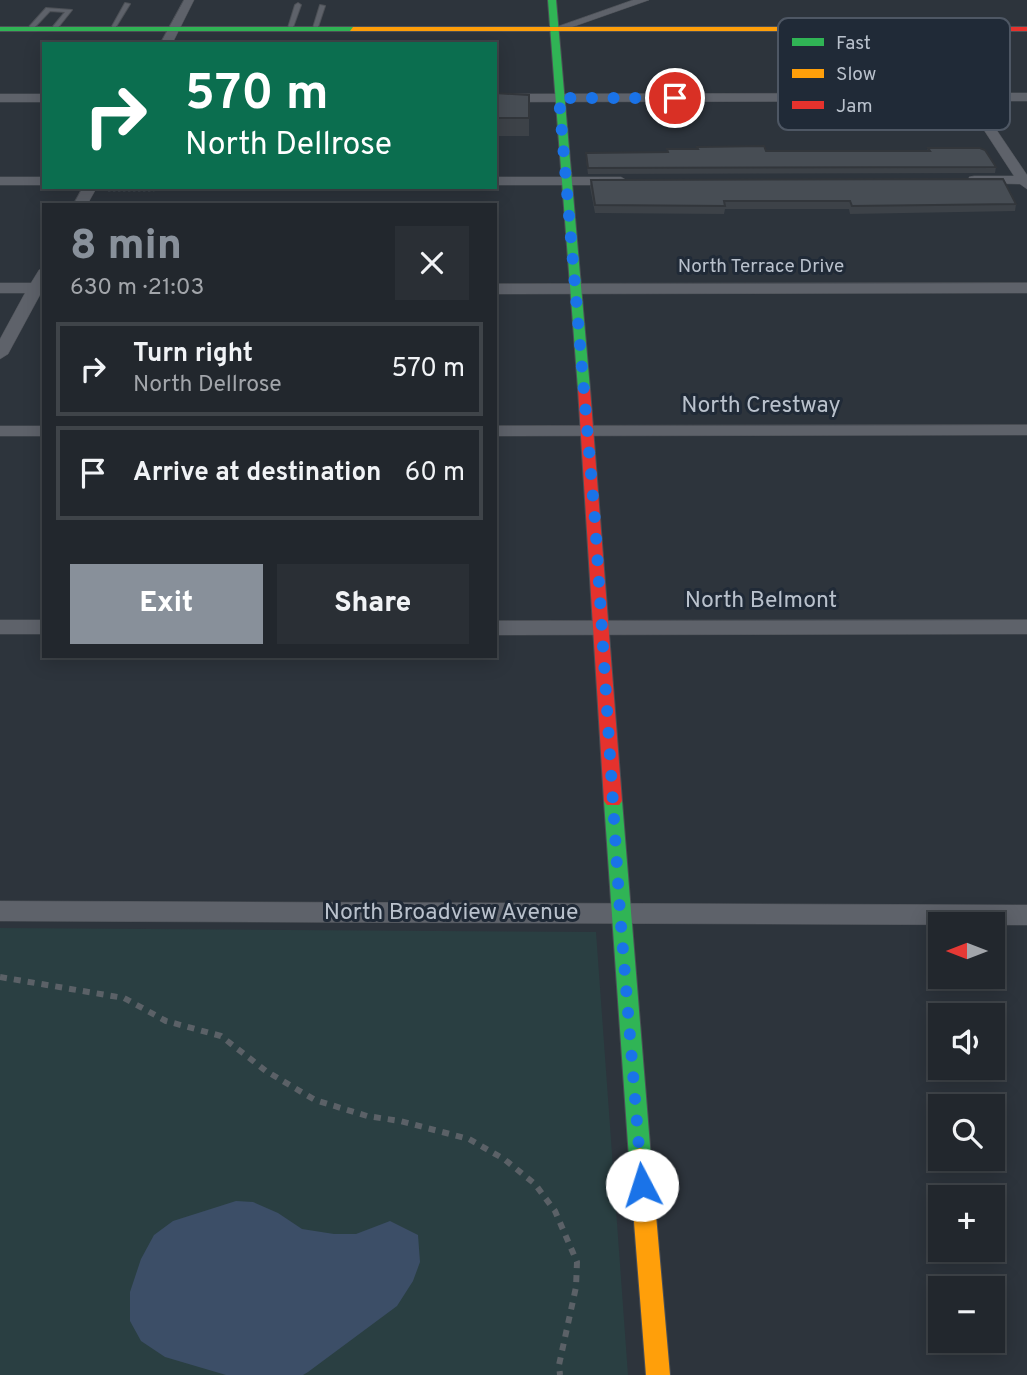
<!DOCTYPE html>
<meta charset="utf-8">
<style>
body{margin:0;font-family:Overpass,sans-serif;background:#2a2f35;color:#f1f3f6;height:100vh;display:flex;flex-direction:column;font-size:26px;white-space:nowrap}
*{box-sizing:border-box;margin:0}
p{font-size:23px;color:#a2a5aa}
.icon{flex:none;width:38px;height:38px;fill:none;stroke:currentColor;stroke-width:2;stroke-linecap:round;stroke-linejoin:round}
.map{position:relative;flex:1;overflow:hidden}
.panel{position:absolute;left:42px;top:203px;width:455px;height:455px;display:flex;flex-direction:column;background:#22272d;border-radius:0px;box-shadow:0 4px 18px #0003,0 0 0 2px #3f4449}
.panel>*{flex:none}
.top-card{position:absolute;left:42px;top:42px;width:455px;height:147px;border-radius:0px;box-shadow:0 4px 18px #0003,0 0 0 2px #3f4449;background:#0b6e4f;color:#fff;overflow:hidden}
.needle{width:46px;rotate:270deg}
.tools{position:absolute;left:928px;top:912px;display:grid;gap:14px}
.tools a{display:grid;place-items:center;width:77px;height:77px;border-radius:0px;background:#22272d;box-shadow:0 4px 18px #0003,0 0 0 2px #3f4449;font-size:35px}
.pin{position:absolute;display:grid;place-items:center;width:60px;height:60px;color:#fff;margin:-30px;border:4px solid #fff;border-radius:50%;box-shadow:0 2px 7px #0007}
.me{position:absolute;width:77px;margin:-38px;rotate:355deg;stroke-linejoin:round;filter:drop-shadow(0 0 5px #0008)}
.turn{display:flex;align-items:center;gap:24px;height:147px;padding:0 28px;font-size:32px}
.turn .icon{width:91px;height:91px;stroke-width:2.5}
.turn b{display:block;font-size:49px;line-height:60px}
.round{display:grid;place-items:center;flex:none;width:74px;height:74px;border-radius:0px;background:#2a2f35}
.headline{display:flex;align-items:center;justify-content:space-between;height:119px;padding:0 28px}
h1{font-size:42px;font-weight:800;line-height:52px;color:#88909a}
.cta{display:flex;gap:14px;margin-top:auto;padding:14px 28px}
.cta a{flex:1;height:80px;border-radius:0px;background:#88909a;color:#fff;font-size:28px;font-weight:800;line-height:80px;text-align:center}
.cta a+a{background:#2a2f35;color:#f1f3f6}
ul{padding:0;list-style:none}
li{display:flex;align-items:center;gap:21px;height:94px;margin:0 14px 10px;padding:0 14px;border:4px solid #3f4449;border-radius:0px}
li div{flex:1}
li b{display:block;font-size:26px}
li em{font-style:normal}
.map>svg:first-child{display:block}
.green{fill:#2a3f42}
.water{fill:#3c4e67}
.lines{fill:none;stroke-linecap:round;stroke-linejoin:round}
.lane-casing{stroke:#4c5056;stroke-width:2}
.street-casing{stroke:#4c5056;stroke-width:1}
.fast-casing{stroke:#4c5056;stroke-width:2}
.slow-casing{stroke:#4c5056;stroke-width:2}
.jam-casing{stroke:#4c5056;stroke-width:2}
.path-far1{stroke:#5b6167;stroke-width:2.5;stroke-dasharray:2.5 2.5;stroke-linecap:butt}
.path{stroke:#5b6167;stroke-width:6;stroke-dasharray:7 7;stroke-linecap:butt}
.lane{fill:#5e626a;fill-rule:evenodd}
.street{fill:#5e626a;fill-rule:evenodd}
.fast{fill:#30b455;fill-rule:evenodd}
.slow{fill:#ff9f0a;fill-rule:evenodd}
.jam{fill:#e5322d;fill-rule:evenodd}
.wall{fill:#3d4248}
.building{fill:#474d54;stroke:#32363b;stroke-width:2}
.route{stroke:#1a73e8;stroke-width:12;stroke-dasharray:0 21.6}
.labels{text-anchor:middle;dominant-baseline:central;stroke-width:6;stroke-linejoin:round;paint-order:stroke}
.far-street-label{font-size:19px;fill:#b9c1cc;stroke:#202a37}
.street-label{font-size:23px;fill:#b9c1cc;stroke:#202a37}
.key{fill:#202a37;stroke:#4e5764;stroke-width:2}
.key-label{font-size:19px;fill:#b9c1cc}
</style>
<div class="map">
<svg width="1027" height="1375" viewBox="0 0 1027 1375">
<rect width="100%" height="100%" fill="#2d343c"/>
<path class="green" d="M0,928l596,4 32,443h-628z"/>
<path class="water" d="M236,1201l17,1 25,11 24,16 32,5h22l34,-13 28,14 2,27 -7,19 -16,25 -89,66 -5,3h-77l-61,-18 -24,-16 -11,-20v-29l11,-33 13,-24 19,-14z"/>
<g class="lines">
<defs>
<path id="lane" d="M125,3l5,1 -16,26h-4z
M298,3l3,2 -9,25 -5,1 8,-26z
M320,5l5,1 -8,24 -5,1z
M46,8l26,2 -16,20 -5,-1 14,-17 -15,-1 -18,19h-4v-2z"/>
<path id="street" d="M184,0h10l-22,44h-12z
M633,0h16l-91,32 -10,-2z
M920,28h8l44,65h55v8h-50l50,74v14l-7,-5 -51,-1v-6l5,-1h40l-49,-75 -470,1v-8l465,-1 -42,-63z
M0,94h44v8h-44z
M0,177h44v8h-44z
M495,177h126l7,4 -7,4h-126z
M83,187h14l-10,18h-14z
M44,268v25h-3l-33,61 -8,5v-20l25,-46h-25v-10h31l8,-13z
M1027,283v10l-532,1v-10z
M1027,425v10l-532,1v-10z
M0,426h44v10h-44z
M0,620h44v14h-44z
M1027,620v14l-532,1v-14z
M0,901l1027,4v20l-1027,-4z"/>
<path id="fast" d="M548,0h8l34,389 -6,4 -6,-4z
M0,27h353l4,2 -4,2h-353z
M613,795l6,2 3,4 29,357 -3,7 -8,3 -8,-3 -3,-7 -25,-357 3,-4z"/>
<path id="slow" d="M353,27h553l4,2 -4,2h-556z
M640,1148l8,3 3,7 19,217h-24l-17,-217 3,-7z"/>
<path id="jam" d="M906,27h121v4h-124z
M584,385l6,4 32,412 -3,4h-12l-3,-4 -26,-412z"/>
</defs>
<use href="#lane" class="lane-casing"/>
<use href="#street" class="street-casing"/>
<use href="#fast" class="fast-casing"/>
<use href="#slow" class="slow-casing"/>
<use href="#jam" class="jam-casing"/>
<path class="path-far1" d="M108,190l376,-1"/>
<path class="path" d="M0,977l124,21 42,23 55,15 45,35 49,29 52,16 33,5 69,18 35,20 31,25 20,27 22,51 -1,25 -17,78 1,10"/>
<use href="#lane" class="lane"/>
<use href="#street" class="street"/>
<use href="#fast" class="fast"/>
<use href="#slow" class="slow"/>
<use href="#jam" class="jam"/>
</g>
<path class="wall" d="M495,93l34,2v41h-34z
M697,147l69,4h161l1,-3 68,19 -1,6 -407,1 -2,-15v-6l81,-1v-3h30z
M591,180l425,24 -1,7 -165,3 -1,-5h-124l-1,5 -129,-1 -5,-26z"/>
<path class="building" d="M495,93l34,2v23h-34z
M764,146l2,5h164l-2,-3h52l5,2 11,17 -408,1 -2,-15 82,-1 -1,-3h31l-1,-2z
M1003,179l13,25 -164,2 -2,-5h-126l1,5 -130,-1 -4,-25z"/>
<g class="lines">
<path class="route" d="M642,1185l-22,-272 -25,-392 -36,-423h116"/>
</g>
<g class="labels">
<g class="far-street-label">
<text x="761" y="267">North Terrace Drive</text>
</g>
<g class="street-label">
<text x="761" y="406">North Crestway</text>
<text x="761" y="601">North Belmont</text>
<text x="451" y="913">North Broadview Avenue</text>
</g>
</g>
<rect x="778" y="18" width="232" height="112" rx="10" class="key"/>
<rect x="792" y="38" width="32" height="8" fill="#30b455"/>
<rect x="792" y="69" width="32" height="9" fill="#ff9f0a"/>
<rect x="792" y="101" width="32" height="8" fill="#e5322d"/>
<g class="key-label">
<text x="836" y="49">Fast</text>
<text x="836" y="80">Slow</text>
<text x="836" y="112">Jam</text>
</g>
</svg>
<div class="tools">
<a><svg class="needle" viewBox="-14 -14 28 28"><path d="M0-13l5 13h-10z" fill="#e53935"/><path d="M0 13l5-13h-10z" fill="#a2a5aa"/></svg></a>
<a><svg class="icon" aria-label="sound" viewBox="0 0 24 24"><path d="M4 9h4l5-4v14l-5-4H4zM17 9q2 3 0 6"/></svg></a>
<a><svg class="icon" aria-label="search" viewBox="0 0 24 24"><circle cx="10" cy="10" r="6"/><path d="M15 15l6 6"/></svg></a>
<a>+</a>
<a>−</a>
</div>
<div class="pin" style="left:675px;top:98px;background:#d93025"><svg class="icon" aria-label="arrive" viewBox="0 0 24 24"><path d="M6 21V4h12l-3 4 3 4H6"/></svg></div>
<svg class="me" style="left:642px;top:1185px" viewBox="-20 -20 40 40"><circle r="19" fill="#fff"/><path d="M0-13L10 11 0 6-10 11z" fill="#1a73e8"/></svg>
<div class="top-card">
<div class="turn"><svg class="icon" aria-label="right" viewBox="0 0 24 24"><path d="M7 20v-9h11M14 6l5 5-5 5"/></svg><div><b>570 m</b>North Dellrose</div></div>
</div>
<section class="panel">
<div class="headline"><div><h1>8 min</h1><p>630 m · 21:03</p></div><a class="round"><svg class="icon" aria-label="close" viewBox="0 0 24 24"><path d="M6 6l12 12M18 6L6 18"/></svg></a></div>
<ul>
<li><svg class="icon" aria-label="right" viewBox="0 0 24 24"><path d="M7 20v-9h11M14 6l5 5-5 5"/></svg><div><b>Turn right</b><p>North Dellrose</p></div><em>570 m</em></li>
<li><svg class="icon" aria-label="arrive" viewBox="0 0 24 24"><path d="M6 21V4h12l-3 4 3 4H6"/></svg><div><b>Arrive at destination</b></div><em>60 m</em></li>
</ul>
<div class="cta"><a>Exit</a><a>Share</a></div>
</section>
</div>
